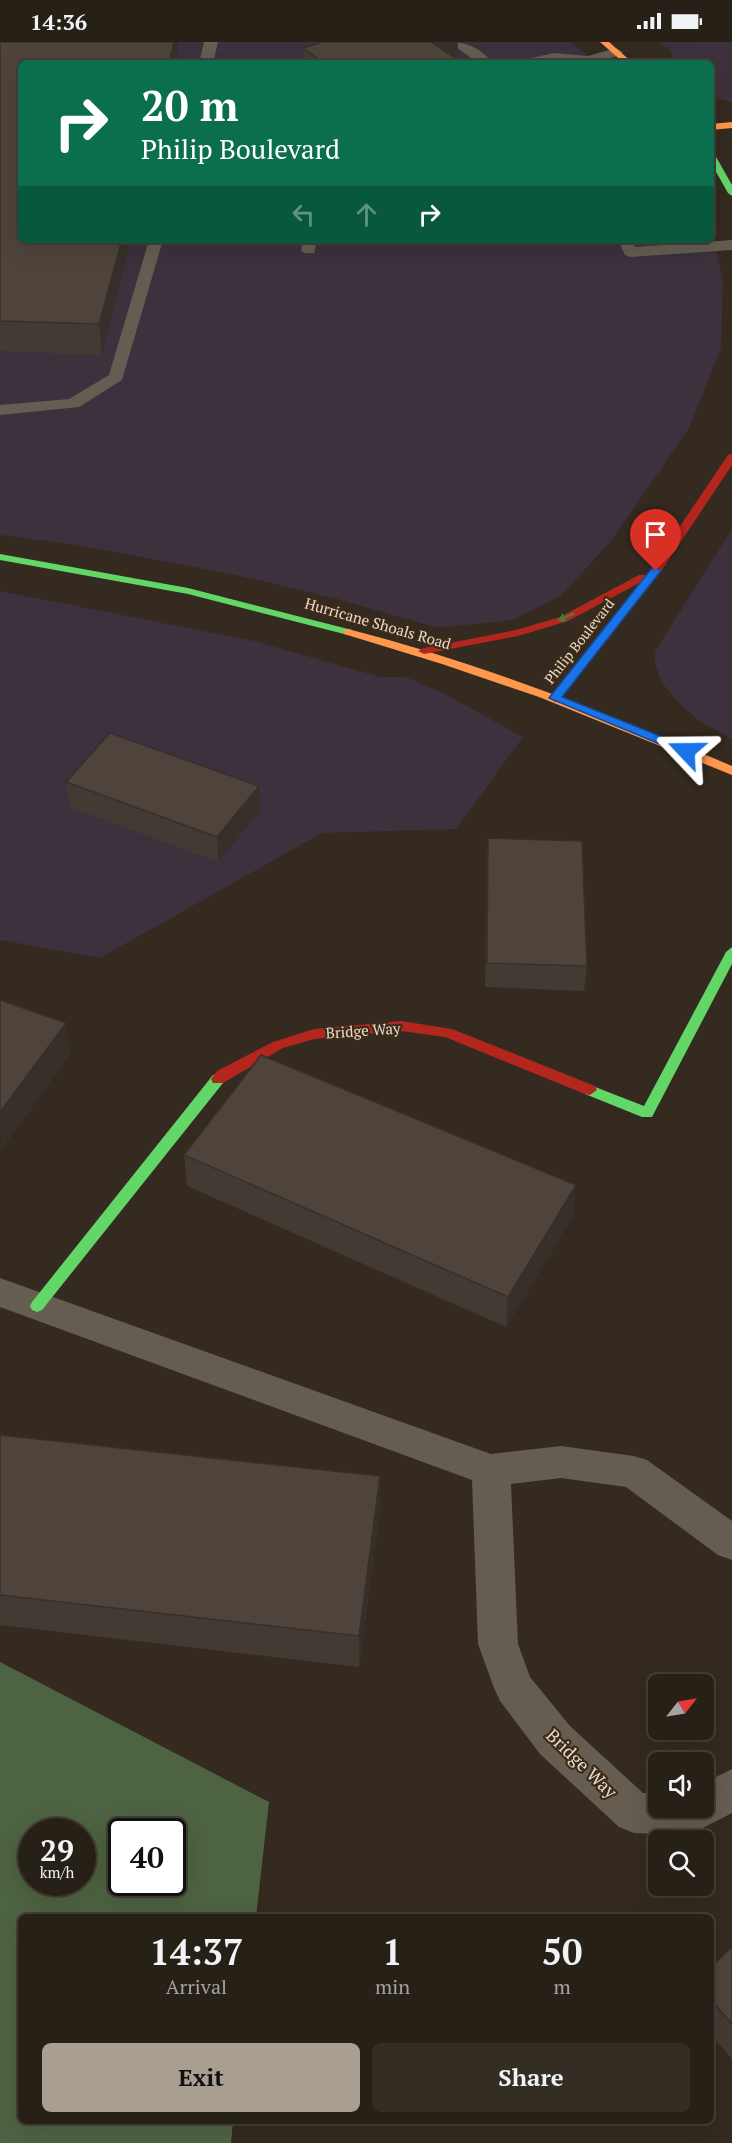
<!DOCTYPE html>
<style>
body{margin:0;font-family:"PT Serif",serif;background:#332d24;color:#f1f3f6;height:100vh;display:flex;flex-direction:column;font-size:22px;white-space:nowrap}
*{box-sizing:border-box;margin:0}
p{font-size:20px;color:#a4a3a1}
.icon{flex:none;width:33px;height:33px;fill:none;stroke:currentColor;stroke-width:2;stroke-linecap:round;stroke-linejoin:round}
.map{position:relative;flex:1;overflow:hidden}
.sheet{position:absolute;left:18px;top:1872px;width:696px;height:210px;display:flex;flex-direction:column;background:#272017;border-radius:9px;box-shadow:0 6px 24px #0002,0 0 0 2px #433e36}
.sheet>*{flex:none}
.hud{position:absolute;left:18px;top:18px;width:696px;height:183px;border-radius:9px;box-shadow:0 6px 24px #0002,0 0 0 2px #433e36;background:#0b6e4f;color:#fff;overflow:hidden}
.needle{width:39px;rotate:59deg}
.fabs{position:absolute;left:648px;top:1632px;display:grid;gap:12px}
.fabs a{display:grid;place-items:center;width:66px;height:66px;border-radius:9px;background:#272017;box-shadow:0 6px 24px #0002,0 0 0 2px #433e36;font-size:30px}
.speed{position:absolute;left:18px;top:1776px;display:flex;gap:12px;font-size:30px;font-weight:700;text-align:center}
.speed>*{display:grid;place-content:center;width:78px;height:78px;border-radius:50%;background:#272017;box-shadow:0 6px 24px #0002,0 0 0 2px #433e36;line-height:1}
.speed small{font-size:15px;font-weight:400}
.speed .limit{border:3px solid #111;border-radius:9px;background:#fff;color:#111}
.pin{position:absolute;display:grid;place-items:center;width:51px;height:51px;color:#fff;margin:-62px -26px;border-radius:50% 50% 50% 0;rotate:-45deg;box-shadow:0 0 6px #0007}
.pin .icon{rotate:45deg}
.me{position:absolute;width:66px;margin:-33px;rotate:293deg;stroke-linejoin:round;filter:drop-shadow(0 0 4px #0008)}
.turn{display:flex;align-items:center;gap:21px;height:126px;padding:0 24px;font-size:27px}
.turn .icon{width:78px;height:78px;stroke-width:2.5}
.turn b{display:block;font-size:42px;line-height:51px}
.lanes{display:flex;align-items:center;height:57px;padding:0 24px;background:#0003;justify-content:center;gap:30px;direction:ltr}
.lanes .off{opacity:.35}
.eta{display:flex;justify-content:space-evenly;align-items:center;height:102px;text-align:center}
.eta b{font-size:36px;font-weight:700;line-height:42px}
.primary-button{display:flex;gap:12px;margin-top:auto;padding:12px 24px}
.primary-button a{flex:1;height:69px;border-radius:9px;background:#a99e92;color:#111;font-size:24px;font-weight:700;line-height:69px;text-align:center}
.primary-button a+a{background:#332d24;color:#f1f3f6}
.status{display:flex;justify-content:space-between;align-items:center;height:42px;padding:0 30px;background:#272017;direction:ltr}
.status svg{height:16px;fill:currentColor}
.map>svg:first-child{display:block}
.commercial{fill:#3c313c}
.forest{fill:#4e6341;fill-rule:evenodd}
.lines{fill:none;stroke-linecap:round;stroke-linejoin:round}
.lane{fill:#655d52;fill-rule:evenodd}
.street{fill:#655d52;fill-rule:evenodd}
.fast{fill:#63d668;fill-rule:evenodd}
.slow{fill:#ff974d;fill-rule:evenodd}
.jam{fill:#b3261e;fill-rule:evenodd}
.wall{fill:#433a34}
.shaded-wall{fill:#37302a}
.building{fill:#4e443c;stroke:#37302a;stroke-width:1.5}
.oneway{fill:#4e783b}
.route{fill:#1a73e8;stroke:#114b97;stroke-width:1.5}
.labels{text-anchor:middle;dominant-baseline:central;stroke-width:4.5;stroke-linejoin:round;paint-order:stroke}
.far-street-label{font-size:14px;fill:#e8dcd0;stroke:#3c2b17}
.street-label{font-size:15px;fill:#e8dcd0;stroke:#3c2b17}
.near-street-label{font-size:18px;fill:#e8dcd0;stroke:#3c2b17}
</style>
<div class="status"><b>14:36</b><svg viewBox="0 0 49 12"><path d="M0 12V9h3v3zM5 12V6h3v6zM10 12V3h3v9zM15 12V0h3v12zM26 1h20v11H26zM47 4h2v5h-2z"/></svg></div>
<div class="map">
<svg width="732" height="2101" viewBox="0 0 732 2101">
<rect width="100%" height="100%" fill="#342a1f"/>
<path class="commercial" d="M0,0h570l28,21h-577v177h690v-13l12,54 -2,66 -32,81 -78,113 -50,55 -49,24 -75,8 -99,-29 -107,-25 -153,-29 -78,-10z
M658,0h74v60l-21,-4v-35h-38l-2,-12z
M732,487v210l-34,-19 -19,-17 -18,-21 -6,-19v-12z
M0,549l254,50 126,36h26l39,17 78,43 -67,92 -134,4 -222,125 -100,-18z"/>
<path class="forest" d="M0,1620l269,140 -13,115h-235v204h212l-2,22h-231zM32,1790h50v50h-50zM122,1790h50v50h-50z"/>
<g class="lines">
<path class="lane" d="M204,0h14l-5,21h-14z
M449,0c19,0 31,6 44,21h-15z
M616,6l7,4 -2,3 -29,8 -38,-2 -34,2 2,-3 32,-7 34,3z
M149,198h14l-41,140 -43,27 -79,8v-10l69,-6 40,-24z
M303,198h14l-3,13h-10l-3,-3z
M618,198h14l3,7 97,-7v10l-102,7 -5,-2z"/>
<path class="street" d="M0,1236l491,176 70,-8 73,10 13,4 85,61v39l-14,-5 -92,-68 -65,-9 -50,6 7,160 12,33 40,49 73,67h15v15h46v-25l28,-14v44l-43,22 -55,-2 -15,-6 -79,-73 -40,-53 -6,-13 -16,-44 -6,-164 -472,-173z"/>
<path class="fast" d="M711,110l4,3 17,30v11l-4,-3 -17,-30z
M0,512l188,34 164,42 2,2 -6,3 -160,-41 -188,-34z
M732,905v17l-80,153h-10l-57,-23 -2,-4 2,-4 5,-1 54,21 82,-154z
M218,1032l5,1 2,4 -2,4 -181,227 -5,2 -5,-2 -2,-4 2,-4 181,-227z"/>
<path class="slow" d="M600,0h9l24,21h-9z
M732,80v6l-21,2v-6z
M348,587c132,34 259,84 384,137v9l-193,-78 -97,-33 -98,-30v-4z"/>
<path class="jam" d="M732,412v11l-72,108 -101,128 -4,1 -6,-4 92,-116 -73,39 -50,15 -94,18 -6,-3 6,-3 92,-18 44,-13 79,-42h8l81,-120z
M401,979l51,8 143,57 2,4 -7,5 -5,-1 -140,-57 -44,-6 -87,8 -31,9 -60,35h-10l-2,-4 6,-8 56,-29 41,-13z"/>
</g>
<path class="wall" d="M0,0h177l1,21h-157v177h111l-30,115 -102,-4z
M323,0h135l-1,15 -2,1 8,5h-160v-15z
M361,198h47l-43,6z
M66,740l194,29 -42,51 -148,-55z
M488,796l99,128 -3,25 -99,-4 2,-124z
M184,1113l389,61 -67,111 -319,-141z
M0,1393l380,41v33l-21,158 -359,-42z
M732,1905v112l-21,-24v-68z"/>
<path class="shaded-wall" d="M174,0h3l1,21h-9z
M425,0h33l-1,15 -19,6z
M122,198h10l-30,115 -3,-31z
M365,198h43l-43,6z
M259,744l1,25 -42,51 -1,-25z
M66,981l4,32 -69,96 -1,-39z
M576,1143l-3,31 -67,111 2,-30z
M380,1434v33l-21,158v-31z"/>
<path class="building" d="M0,0h174l-5,21h-148v177h101l-23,84 -99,-3z
M323,0h108l32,21h-139l-21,-15z
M110,691l149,53 -42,51 -151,-55z
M488,796l94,3 5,125 -100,-3z
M0,958l66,23 -66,89z
M261,1013l315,130 -68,112 -324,-142z
M0,1393l380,41 -21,160 -359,-41z
M732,1905v77l-21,-24v-33z"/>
<defs><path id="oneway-solid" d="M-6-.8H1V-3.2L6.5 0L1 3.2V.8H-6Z" transform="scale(1.5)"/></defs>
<use class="oneway" href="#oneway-solid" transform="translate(566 575) rotate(156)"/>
<path class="route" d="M656,525l5,4 -2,2 -97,124 128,51v6l-4,1 -137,-57 103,-130z"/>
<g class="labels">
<g class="far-street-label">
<text transform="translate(579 599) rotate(-52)">Philip Boulevard</text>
</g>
<g class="street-label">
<text transform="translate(378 581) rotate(16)">Hurricane Shoals Road</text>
<text transform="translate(363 988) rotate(-4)">Bridge Way</text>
</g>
<g class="near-street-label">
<text transform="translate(582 1721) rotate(44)">Bridge Way</text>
</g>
</g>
</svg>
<div class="fabs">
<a><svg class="needle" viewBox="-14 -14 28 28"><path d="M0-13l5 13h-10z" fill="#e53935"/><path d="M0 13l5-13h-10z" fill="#a4a3a1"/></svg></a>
<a><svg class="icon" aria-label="sound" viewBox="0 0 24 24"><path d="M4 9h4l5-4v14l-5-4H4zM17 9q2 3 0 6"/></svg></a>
<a><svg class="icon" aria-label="search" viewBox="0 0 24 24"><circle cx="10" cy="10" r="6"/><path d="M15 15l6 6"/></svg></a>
</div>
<div class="speed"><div>29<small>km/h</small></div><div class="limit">40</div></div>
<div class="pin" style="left:656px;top:529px;background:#d93025"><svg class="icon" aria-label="arrive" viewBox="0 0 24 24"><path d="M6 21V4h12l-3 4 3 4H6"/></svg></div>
<svg class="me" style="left:686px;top:709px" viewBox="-20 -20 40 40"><path d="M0-17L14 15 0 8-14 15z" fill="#1a73e8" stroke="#fff" stroke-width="4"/></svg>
<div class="hud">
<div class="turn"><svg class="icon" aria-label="right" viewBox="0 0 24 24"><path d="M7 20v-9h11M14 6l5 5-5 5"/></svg><div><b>20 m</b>Philip Boulevard</div></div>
<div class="lanes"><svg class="icon off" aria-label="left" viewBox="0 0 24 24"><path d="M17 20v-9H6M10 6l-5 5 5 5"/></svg><svg class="icon off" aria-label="ahead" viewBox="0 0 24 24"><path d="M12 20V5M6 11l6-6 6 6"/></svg><svg class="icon" aria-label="right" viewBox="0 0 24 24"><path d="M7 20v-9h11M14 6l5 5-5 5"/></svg></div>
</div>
<section class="sheet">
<div class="eta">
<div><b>14:37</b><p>Arrival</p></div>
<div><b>1</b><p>min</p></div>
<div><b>50</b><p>m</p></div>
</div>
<div class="primary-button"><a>Exit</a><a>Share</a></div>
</section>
</div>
